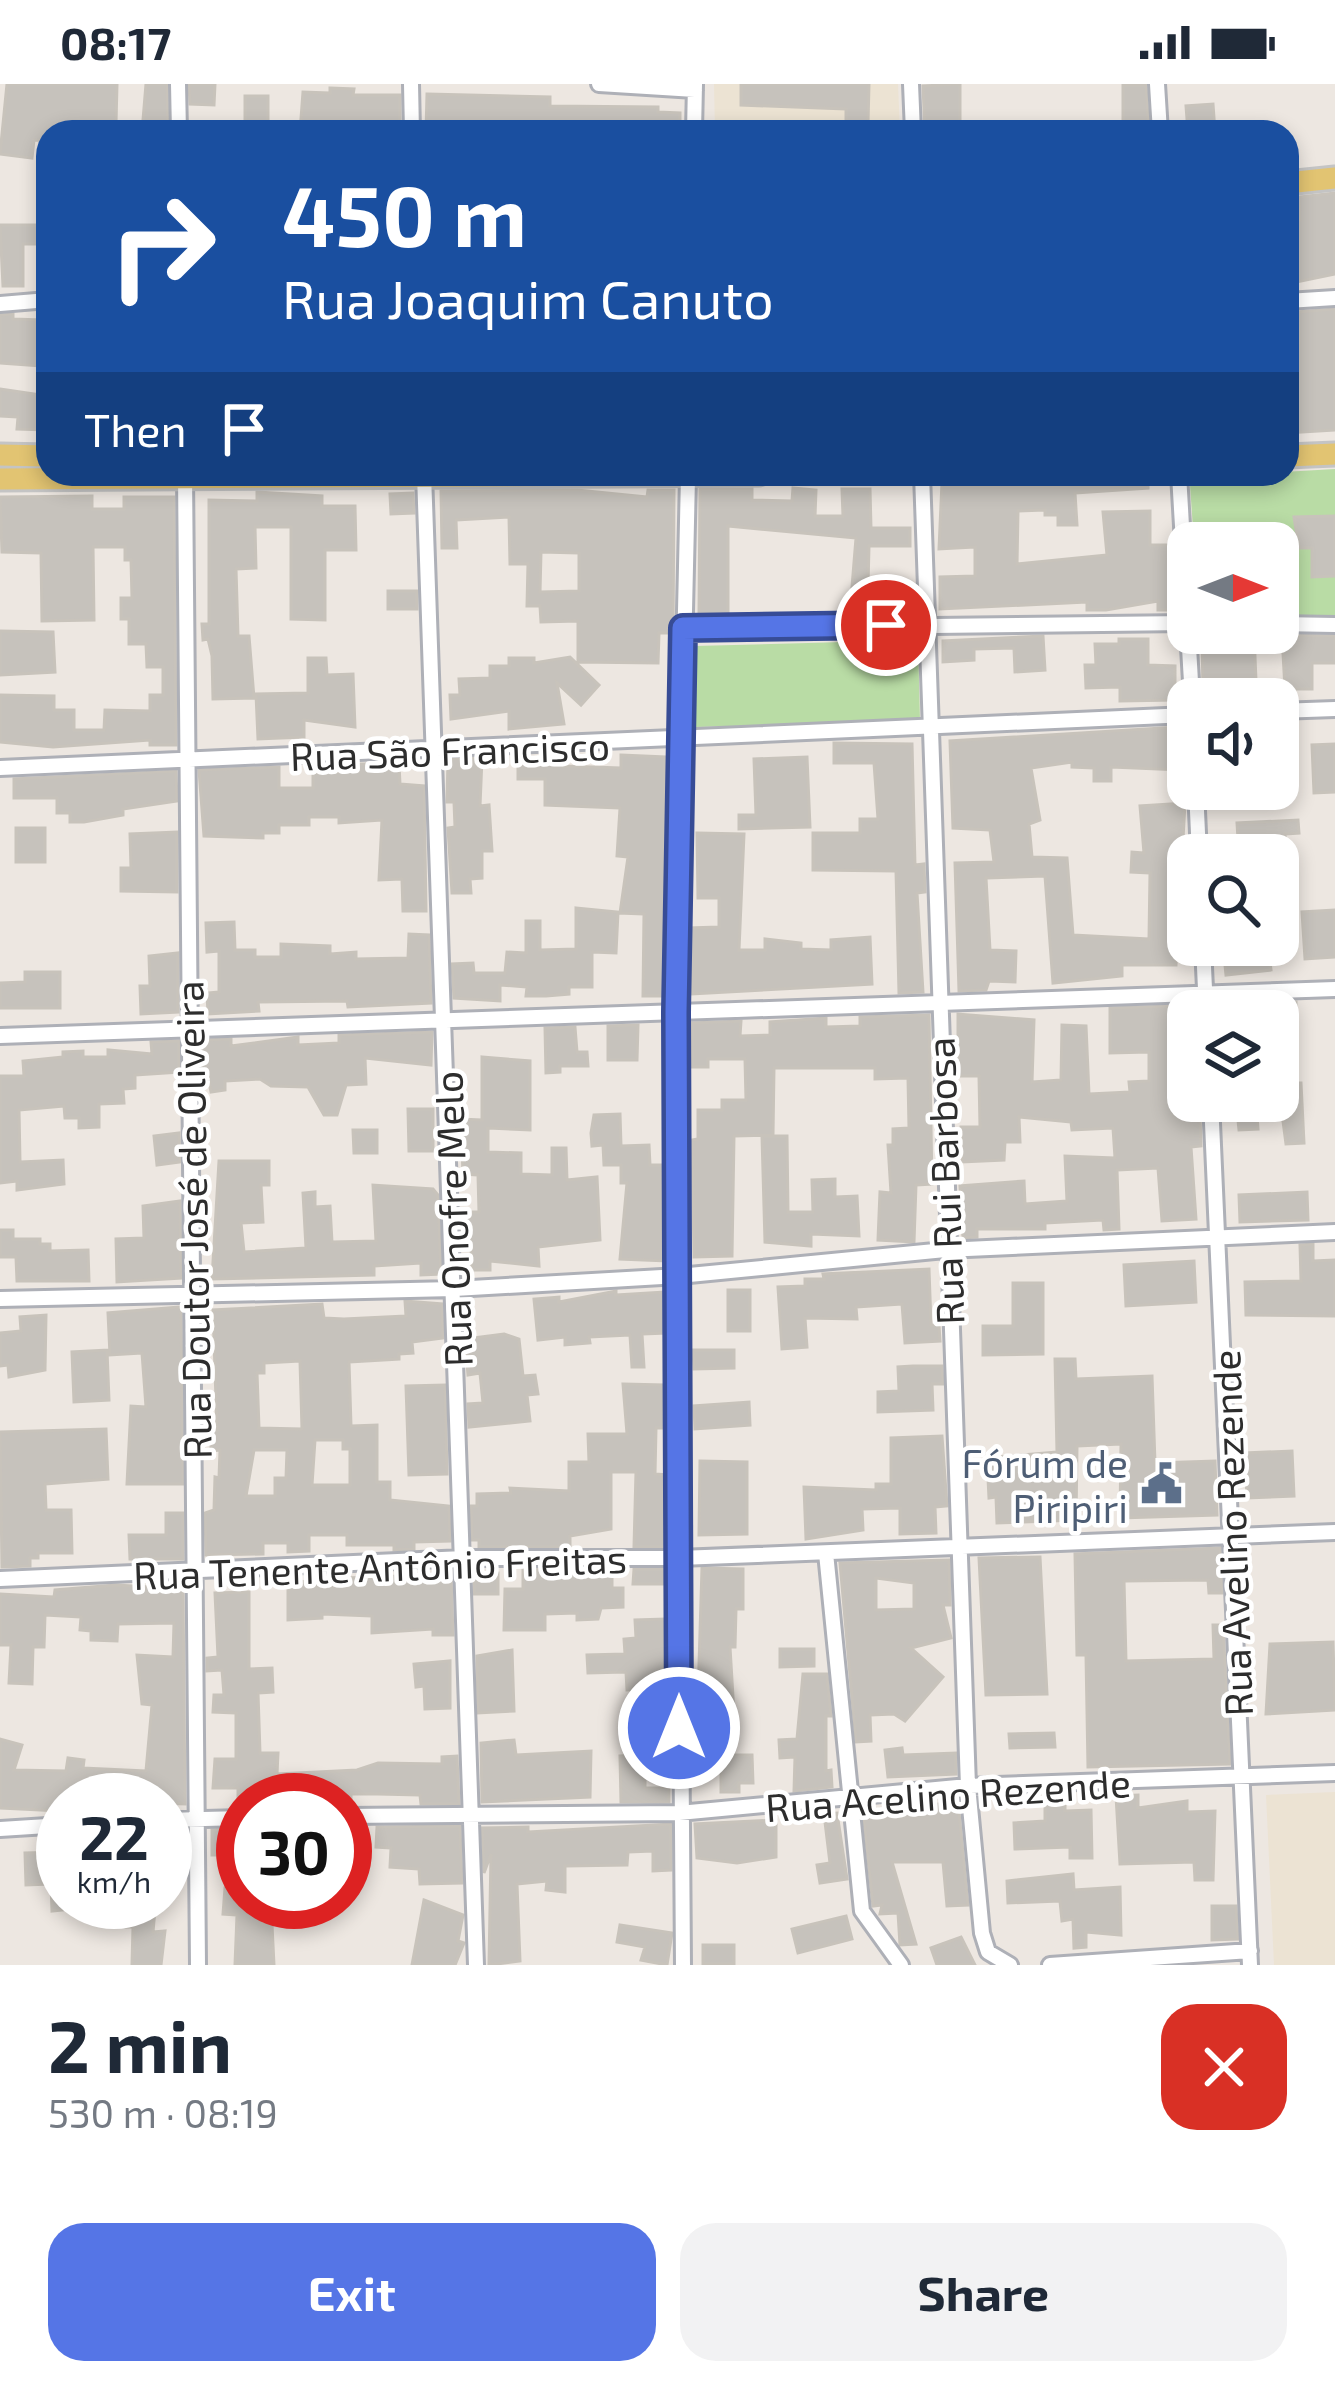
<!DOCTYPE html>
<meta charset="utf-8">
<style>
body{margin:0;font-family:"Exo 2",sans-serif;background:#f2f2f3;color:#1f2937;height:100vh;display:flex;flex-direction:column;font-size:45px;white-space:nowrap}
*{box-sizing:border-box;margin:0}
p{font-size:39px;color:#747a83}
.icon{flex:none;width:66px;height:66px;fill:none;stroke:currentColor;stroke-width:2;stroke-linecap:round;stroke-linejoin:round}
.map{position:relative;height:1881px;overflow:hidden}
.drawer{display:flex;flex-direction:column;background:#fff;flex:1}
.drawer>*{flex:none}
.top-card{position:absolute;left:36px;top:36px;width:1263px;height:366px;border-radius:36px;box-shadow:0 6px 18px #0003;background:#1a4fa0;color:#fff;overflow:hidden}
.needle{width:78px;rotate:90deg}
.fabs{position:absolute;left:1167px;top:438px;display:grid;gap:24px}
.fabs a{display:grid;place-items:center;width:132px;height:132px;border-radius:24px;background:#fff;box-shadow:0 6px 18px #0003;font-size:60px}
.speed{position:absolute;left:36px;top:1689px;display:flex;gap:24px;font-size:60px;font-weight:700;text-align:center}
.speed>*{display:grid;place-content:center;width:156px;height:156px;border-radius:50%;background:#fff;box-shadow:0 6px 18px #0003;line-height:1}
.speed small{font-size:30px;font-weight:400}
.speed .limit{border:18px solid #d22;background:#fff;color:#111}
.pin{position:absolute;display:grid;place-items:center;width:102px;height:102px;color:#fff;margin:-51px;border:6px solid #fff;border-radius:50%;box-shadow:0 3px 12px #0007}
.me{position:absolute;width:132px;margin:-66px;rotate:0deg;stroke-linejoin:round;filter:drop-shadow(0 0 9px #0008)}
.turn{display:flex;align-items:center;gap:42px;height:252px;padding:0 48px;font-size:54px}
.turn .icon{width:156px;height:156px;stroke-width:2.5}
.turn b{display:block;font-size:84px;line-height:102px}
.then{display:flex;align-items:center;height:114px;padding:0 48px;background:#0003;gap:24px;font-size:45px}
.round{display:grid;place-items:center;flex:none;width:126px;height:126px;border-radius:36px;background:#f2f2f3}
.summary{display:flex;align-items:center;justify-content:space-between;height:204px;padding:0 48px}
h1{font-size:72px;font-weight:700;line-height:90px}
.cta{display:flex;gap:24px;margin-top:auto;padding:24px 48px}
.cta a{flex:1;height:138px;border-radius:36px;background:#5575e6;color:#fff;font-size:48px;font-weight:700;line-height:138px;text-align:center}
.cta a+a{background:#f2f2f3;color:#1f2937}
.status{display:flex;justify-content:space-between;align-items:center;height:84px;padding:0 60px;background:#fff;direction:ltr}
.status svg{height:33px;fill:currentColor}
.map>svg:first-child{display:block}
.education{fill:#ece3d3}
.green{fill:#b9dca5}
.building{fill:#c6c2bc;stroke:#c8c3bb;stroke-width:3;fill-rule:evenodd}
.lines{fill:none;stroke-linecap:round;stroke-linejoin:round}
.minor-casing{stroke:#aeb0b7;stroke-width:20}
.primary-casing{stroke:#c4c4c4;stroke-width:27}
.minor{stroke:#fff;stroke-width:14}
.primary{stroke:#e2c472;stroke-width:21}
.route-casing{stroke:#374c96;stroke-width:30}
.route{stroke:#5575e6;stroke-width:21}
.labels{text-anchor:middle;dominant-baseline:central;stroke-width:9;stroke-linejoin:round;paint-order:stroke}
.street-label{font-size:39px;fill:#2d2d2d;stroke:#fff}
.service-label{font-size:39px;fill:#4e5e75;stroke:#fff;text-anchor:end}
</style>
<div class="status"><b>08:17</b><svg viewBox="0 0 49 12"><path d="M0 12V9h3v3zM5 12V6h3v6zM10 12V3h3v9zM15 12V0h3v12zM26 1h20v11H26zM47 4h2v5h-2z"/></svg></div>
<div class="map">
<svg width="1335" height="1881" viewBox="0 0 1335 1881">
<rect width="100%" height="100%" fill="#ede7e1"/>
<path class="education" d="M714,0h184l2,48h-185z
M1335,1708v173h-61l-8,-170z"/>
<path class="green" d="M1335,385v146l-57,2v-74h-84l-4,-58 5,-8z
M918,556l2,81 -224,6 -2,-81z"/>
<path class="building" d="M7,0h110l-1,39h-21v8l-47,1v9l-14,-1 -2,18 -32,-4z
M146,0h21l1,48h-26z
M189,0h26l-1,21 -24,-1z
M741,0h128l-1,39 -22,-1v-13l-105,-4z
M960,0v48h-35l-2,-46z
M1123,1h23l3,47h-26z
M330,4l24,1 -1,6h47v37h-100l3,-40 27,1z
M427,10l123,3v9l108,1v5l22,1v19h-254z
M245,12h23v36h-23z
M1213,20l2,28h-27l-2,-26z
M1335,109v81l-48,10v-63l13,-1 -1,-23z
M0,141h40v19h-17v42h-20z
M1335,225v121l-48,3v-89l12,-1 -1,-31z
M13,230v5l28,1 -1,46 -40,-3v-48z
M0,305l48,7v34l-31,-1 1,-12 -18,-1z
M996,391l152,1v12l-73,5 2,32h-19v-10h-13v-5l-27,1 -1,53 90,-9 -4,-43 47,-1v34h21v65h-13v-9l-52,9h-19v-8l-147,7v-32l35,-1v-29l-36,2 3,-67z
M793,404l23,2 -1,26h28l-1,-27h28l1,39h39v18h-41l-1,39h27v27l-45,-1 6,-73 -128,-12v89h-29l1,-126h52v11l40,1z
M577,406l70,7 1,-7h26l-1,143h-14l-1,30 -80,-1v-41l-37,1 -1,-16h-13l1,-42h-18l-1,-47 -53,3 1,28h-15l-1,-57zM541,468l38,1v38l-39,1z
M257,408l65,4v10h33l1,44h-31v70l-34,-1v-92h-36l1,41 -20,1 2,67h11l5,62 -41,1 -1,-43 -4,-17 -5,1 -1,-16h7v-124l48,1z
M413,409l1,20 -23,1 -1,-20z
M92,412v13h32v-12h50l2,248h-26v-5l-97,7 -53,-5v-47l54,1v14h20v20h30l1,-20 45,1v-16h13v-28h-16l-1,-23h-17v-25h-8v-21h11l-1,-38h-6v-13h-32l1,73 -52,1 -1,-68 -39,-1 -2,-55z
M1335,432v60l-23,1v-29h-13l-5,-31z
M388,507h29v18h-29z
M0,547l53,1 2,40 -55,3z
M1222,549h32l2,48h-33v11h-20l-1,-54h20z
M1282,551l53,1v27h-23v26h-27z
M1043,552l2,34 -30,2 -1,-24 -40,1v11l-31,2v-21z
M1119,555h29v26l27,1v34l-55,1v-14l-34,1 -1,-23h11l-1,-21h24z
M570,573l29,28 -18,20 -24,-22 7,41 -55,5v-18l-58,8 -1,-24h10l-1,-16 31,-1v-12h19v-8h25v5z
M308,574h18l1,17 26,-1 2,53 -51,-7v17l-46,2 -2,-45 52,-1z
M1177,643l3,43 -69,-3v14h-17v-13l-22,-1v-5l-41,6 9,52 -11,4 3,33 35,1 6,77 76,4 1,-66 -19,-1 1,-20 12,1 -4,-47 45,-3 -9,162h-54v11l-69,7 -8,-107 -59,2 4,72 26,1 -1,31 -26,-1 -3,9 -27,1 -4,-128 39,-1 -4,-32 -37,-2 -3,-87z
M834,659l78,1 3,121 9,-1 1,28 -8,1 6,99 -24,1 -3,-122 -83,-1v-37h47v-14h18l-4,-56h-40z
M1335,660v48l-21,1 -2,-48z
M621,671l44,2v239h-22l1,-82 -24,-1 8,-56 -11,-1 3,-48 -75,-3v-26h-27v-18l45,-1v6l58,2z
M807,673l3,70 -71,2v-14h17l-2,-56z
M482,674l-2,48 9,-1 3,46h-10v27l-12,1 1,14h-19l-4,-65 7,-1 -1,-25h-7l1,-43z
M338,680h61l1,20 24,2 2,125h-23l-1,-32 -23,1 3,-60 -43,3v-6h-30v8h-30v8h-16v5l-59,-2 -5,-66 80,-3v21h34v-15l25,-1z
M176,687l1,30 -54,8v6l-39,7h-14v-9h-13v-15h-43v-19z
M1298,736l1,13 -14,1 1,21h-47l-2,-32z
M16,744h29v34h-29z
M177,748v60l-56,-1v-23h10l-1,-34z
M697,749l47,1 -5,116h26v-11l36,4v6l30,1v-10l39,-3 2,47 -180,10 -3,-66 30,-1v-29h-21z
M576,824l42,4 -2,41 -24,-1v35h-23v7l-23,2h-20l1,-9 -27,-2v16l-46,-3 -2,-34 21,-1 1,10h31l2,-21 19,1v-32h14v29l36,-1z
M1335,826v47l-30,2 -3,-47z
M234,838l1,28h20v7h26v-13l49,2v8l26,-2v7l52,-1 1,-24 20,1 2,68 -83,4 -1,-6 -89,1 1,9 -51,3 -1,-21 12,-1v-41l-12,1 -1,-29z
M1223,861h45l3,25 -45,5z
M178,869v59l-37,2 -1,-28h10l-1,-30z
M25,888h35v36h-60v-25l25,-1z
M1278,918h18v40h-18z
M1170,922v9h18v45h-14l5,54 21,-1 1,33 -10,1 5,72 -34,2 -4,-53 -41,2 2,59 -15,1 -1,-10 -58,3v6h-68v8l-14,1 -3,-52 64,-5 1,23 42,-3 -2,-45 50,2 -2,-30 -41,2 -1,-8 -52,-5 1,25h-15l-1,18 -42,2 -1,-35h19l-1,-51h-21v-62l76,6 -2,62 29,-2 1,-55 24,1 3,68 41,-2 -1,-10 20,-1v-29l-39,1v-45z
M929,931l3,169 -16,1 -2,57 -36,-2 2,-48 11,1 -3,-48h5v-16l16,-1 -1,-50 -33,1v-11h-101l-1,67 -39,1 -2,120 -38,1 -2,-117 6,-1v-29h24v-10h24l-1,-41h-37v8h-16v-44l49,-2 -1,15 30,-1v-13l56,-4v9l34,-1v-9z
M638,941l-1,35h-29v-34z
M575,943l2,25h10l1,14h-28v6l-14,1 -1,-45z
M432,948l-1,33 -66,-7 1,26 -20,1 -9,30h-13l-16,-28 -37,-1 -11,-7 -35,2v9l-14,2 -4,-21h-6v-31l30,-1v7l67,-9v8l41,-2v-8z
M179,957v31l-44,3v13l-12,1 1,14 -25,1v23l-20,1v-10h-14l-1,-12 -45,4 1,52 43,-2 1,24 -47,6v-9l-17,2v-107h24l-1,-15 40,-4v-5l20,-1v6h25v-7l44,4 -1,-12z
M482,973l48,4v69l-42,-2v24l33,1v21l31,1v-27h14l1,32 30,-3 3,63 -62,7 1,19 -49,-5v9h-18l-1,-22h-9l-1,-36h18l-1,-37 -15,-1 -2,-55 21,1z
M1278,999h23l3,60 -18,1z
M1236,1017h20l2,28 -19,1z
M408,1025h25v42h-24z
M620,1030l1,32 28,-1 1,20h16l1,96 -47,-2 7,-76h-6v-18h-17l-1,-20 -11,1 -1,-13 3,-18z
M353,1046h24v23h-23z
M179,1049l1,29 -23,3 -3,-29z
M762,1052h25l1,76h25l-1,-32 23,-1v18l22,-1 2,40 -48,-2v12l-46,-4z
M219,1077h50v24h-8l2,37 -22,1 3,29 62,-4 -3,-55 12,-1v15l15,-1 2,36 44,-1 -3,-56 60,4 5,6 3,79 -20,1v-12l-47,3v9l-162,4z
M1307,1108l1,28 -68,2 -1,-27z
M180,1117l1,77 -64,4 -1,-43 28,-1 -1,-32z
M0,1146h13v9h27v5h10v7l38,-1 1,31h-72l-1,-24h-16z
M1313,1160v17l22,-1v56l-89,-1 -1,-33 56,-1 -1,-36z
M1194,1177l2,41 -70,4 -2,-41z
M929,1185l2,56h8l1,16 -35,2 -3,-39 -46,3 1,12 -52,-1 2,29 -25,2 -4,-62 27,-1v-7h19l-1,-5z
M1013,1199h30v71l-60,1v-29h30z
M728,1206h22v41h-22z
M616,1207v4l48,-3 2,41 -24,1 2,33h-12l-2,-32 -41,2 1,6 -25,2v-8l-27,3 -4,-41 25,-2v5z
M405,1217l37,3 1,34 -31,4 1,11 -14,1v5l-50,3 2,64 26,-1v57h13v18l59,6 1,35 -36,1v7l-20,1v-5h-47v-10h-38v16l-21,1v-9h-25v11l-57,1 -1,-42 9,-3 1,-33 4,1 1,-28 -9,1v-21h6l-4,-120 109,-6 2,14 20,1 62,-3zM300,1277l2,68 -43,-1 -2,-55h7v-10zM315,1356h28v9h7v36h-38zM254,1366h33l-1,28h-11v18h-29z
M181,1223l2,177h-56l4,-78 15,1 -4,-54 -32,2 -2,-42z
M46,1231l-1,55 -36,7 -1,-12 -8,1v-33l21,-2 -1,-14z
M504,1250l15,5 4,37 12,-1 3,19 -11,1 3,26 -61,6 -1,-23 15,-1 -3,-30 -12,2 -3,-36z
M107,1266l2,50 -35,2 -2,-50z
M693,1266h41v18l-40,1z
M1055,1275h20l1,20 76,-3 3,87 60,-2 2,54 -97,3 1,-74 -44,2 -1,74 -79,3 -1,-26 -7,1 -2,-40 70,-6z
M913,1282h29l1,18h-11l1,26 -55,2v-20l21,-1 -1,-24z
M623,1300l41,1 4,43h-12l-1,46 13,1 1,72h-35l2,-75h-25v57l-41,7v11h-91v-7h-7l-1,-34h6v-12l34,-1 -1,-5 59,3v-29h20l-1,-28h39z
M445,1301l2,89 -38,1 -3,-89z
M749,1318l1,23 -55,4 -1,-23z
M106,1345l2,50 -63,5 1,26h25l1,43h-34v5h-8v8l-28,1 -2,-135z
M942,1352l5,70 -12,1 1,26 -36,1v-26l-38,1 1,21 -57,9 -2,-52 72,3v-6h15v-46z
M1292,1367l2,45 -47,2 -2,-45z
M700,1377l47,1v72l-48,1z
M166,1429h17v46h-53l-1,-24h37z
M1220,1464l2,45h-13l-1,-13 -84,1 2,80 88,-2 -1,-34h10l7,139 -142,3 -2,-112h-9l-2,-101z
M1040,1473l7,137 -61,1 -7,-137z
M949,1476l1,45h-7l8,33 -40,10 32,29 -38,44 -11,-7 -24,1 1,26 -15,1 -16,-179zM876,1494l38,5v26l-38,1z
M702,1484l41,1v40h-7l-1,38h-5l4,67h-16l-2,48h-20z
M523,1485h89v19h11v19l-22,1 -3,11 -21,1v-7l-32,1v16h-41l1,-41h18z
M634,1485h35v15h-36z
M474,1489h24v21h-24z
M451,1490l2,61h-20v-6l-61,4v-17l-50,-2v4l-34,2v-40l59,6v-8z
M116,1501l67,4 2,215 -124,-4 -2,11 -59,-3v-69l22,6 -8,25 52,1 2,-13 16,2 -1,8 63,3 6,-66 -10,-1 -5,-49 36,2 1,-34 -56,1 -1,17 -26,-1v-9l-11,-1 1,-13 -36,-2 -1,32h-11l-1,37 -23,-1 2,-38h-11v-51l54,3 1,-7z
M249,1508v77l23,-1 1,24 -15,1 2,60h18l-1,21 80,-4 21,-7 64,1v-7l15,-1 2,48h-38l-1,-9 -42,-1h-27v6h-113v-12h-25l2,-29h21v-46l-23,-1 1,-17h10l-2,-25 -15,1v-13l11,-1 -3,-64z
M665,1535l4,69 -42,2 -1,-18 -38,1 -1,-18 38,-1 -1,-15 12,-1 -1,-18z
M1333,1558l2,68 -69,4 4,-70z
M780,1565h34v17l-34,1z
M512,1566l2,61 -36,2 -1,-57z
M450,1577v47l-25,1 -1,-23 -8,1 -2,-23z
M803,1590h24l4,42h-5v55l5,-1 1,17 -38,4 1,-34 -15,1 -1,-18 18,-1z
M1054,1649l1,14 -45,1 -1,-14z
M514,1656l2,15 75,-4 -1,46 -108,5 -1,-59z
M902,1664l1,7 53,-2v21l-68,3 -3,-27z
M645,1671v33h24v14h-48l-1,-46z
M721,1671h31l1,28h-14v9h-18z
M1138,1711v13l49,-7v11l28,-1 -2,69h-18l-1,-18 -74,2 -4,-68z
M1045,1715l20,1v11l26,-1 1,48h-22v-11l-55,2 -1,-26 31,-2z
M958,1718l10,103 -21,1 -4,-44h-51l24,82 -16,1 -2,-32 -18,1 2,-9 -9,1 -10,-94z
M837,1729l10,66 -27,4 -3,-18 13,-2 -6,-49z
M776,1736v37l-39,6 -40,-5 -2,-34z
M671,1740v46l-18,1v-20l-25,1 -1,13 -62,1v26l-19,-2 1,-9 -30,3 3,77 -31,4 2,-111 -7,19 -2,-45 46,-1v5z
M460,1742l2,57 -42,1 -1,-15 -29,-2 1,-19 -15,-1 1,-20z
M243,1745v26h-31v-25z
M63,1768v58l-11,1 -1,-27 -25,1 -1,-32z
M1073,1790l1,16 46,-3 1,48 -35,-3v15l-12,1 -1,-29 -11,2 -2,-20 -52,2 -1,-22z
M225,1804l18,1v13h20l-2,22 11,1 2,40h-39l2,-50 -14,-1z
M424,1816l39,15 -5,26 6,2 -9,22h-43z
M1212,1822h24l2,33 -26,1z
M126,1824l29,1 -2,23 12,-1 -4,34h-29l1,-38h-7z
M846,1832l6,23 -54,14 -6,-24z
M620,1841l52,8 -5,32 -26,-5 4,-13 -28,-5z
M961,1853l14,28h-38l-6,-17z
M703,1861h31v19h-31z"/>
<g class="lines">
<defs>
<path id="minor" d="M178,0l1,48
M411,0l1,48
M599,0l96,6
M911,0l2,48
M1157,0l3,48
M694,48l1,-48
M1287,217l48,-3
M0,220l48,-4
M185,390l13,1491
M424,390l52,1491
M922,390l46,1312 14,147 6,19 22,13
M1179,390l13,225
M1278,540l57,1
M683,545l505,-6
M1278,627l57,-2
M0,684l1188,-53
M1196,705l3,66
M1203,861l3,66
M0,952l1335,-47
M1211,1017l39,864
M0,1215l454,-10 225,-13 266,-26 390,-18
M826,1469l36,358 39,54
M0,1495l464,-21h215l656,-26
M345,1732l334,-3 289,-27 367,-13
M165,1736l78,-2
M0,1745l63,-4
M683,1881l-7,-953 12,-535
M1050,1881l200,-14"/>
<path id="primary" d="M1287,99l48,-5
M0,371l48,1
M1287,372l48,-2
M0,395l759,-5"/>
</defs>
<use href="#minor" class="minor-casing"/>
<use href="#primary" class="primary-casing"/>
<use href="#minor" class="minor"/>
<use href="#primary" class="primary"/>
</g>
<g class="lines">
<defs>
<path id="route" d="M679,1644l-3,-716 7,-384 203,-3"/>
</defs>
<use href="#route" class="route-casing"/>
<use href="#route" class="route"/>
</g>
<defs>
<symbol id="civic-bare" viewBox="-9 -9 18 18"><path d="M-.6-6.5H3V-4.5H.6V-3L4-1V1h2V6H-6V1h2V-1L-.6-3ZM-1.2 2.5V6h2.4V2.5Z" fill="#5c6f8a" stroke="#fff" stroke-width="2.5" paint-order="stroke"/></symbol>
</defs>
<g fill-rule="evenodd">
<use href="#civic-bare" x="1132" y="1370" width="59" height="59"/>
</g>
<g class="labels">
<g class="street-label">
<text transform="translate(450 666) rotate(-2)">Rua São Francisco</text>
<text transform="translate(944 1097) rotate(-92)">Rua Rui Barbosa</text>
<text transform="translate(452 1135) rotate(-92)">Rua Onofre Melo</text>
<text transform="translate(192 1136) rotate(-91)">Rua Doutor José de Oliveira</text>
<text transform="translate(1231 1449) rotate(-92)">Rua Avelino Rezende</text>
<text transform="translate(380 1482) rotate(-2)">Rua Tenente Antônio Freitas</text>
<text transform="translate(948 1710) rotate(-4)">Rua Acelino Rezende</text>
</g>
<g class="service-label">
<text x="1128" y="1378">Fórum de<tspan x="1128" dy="45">Piripiri</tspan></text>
</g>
</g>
</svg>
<div class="fabs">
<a><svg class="needle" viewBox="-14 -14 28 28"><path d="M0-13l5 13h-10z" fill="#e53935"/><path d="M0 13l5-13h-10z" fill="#747a83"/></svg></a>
<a><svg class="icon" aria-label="sound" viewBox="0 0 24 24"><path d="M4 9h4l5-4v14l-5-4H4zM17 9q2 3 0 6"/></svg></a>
<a><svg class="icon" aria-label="search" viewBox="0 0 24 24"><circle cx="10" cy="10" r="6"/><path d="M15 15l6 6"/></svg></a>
<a><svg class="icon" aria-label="layers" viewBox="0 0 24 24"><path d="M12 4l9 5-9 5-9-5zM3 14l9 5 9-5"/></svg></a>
</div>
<div class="speed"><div>22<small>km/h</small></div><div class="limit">30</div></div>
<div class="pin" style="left:886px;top:541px;background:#d93025"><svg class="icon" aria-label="arrive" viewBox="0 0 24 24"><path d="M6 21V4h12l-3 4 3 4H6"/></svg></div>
<svg class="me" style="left:679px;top:1644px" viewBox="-20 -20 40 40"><circle r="17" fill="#5575e6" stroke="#fff" stroke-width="3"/><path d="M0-11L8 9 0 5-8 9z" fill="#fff"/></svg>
<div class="top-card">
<div class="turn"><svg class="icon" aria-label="right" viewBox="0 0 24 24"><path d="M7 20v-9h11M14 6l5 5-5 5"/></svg><div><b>450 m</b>Rua Joaquim Canuto</div></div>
<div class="then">Then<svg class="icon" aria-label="arrive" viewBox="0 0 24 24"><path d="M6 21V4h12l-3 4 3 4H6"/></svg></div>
</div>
</div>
<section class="drawer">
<div class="summary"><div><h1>2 min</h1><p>530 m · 08:19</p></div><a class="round" style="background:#d93025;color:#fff"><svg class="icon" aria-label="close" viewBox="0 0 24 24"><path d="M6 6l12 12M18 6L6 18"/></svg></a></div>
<div class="cta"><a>Exit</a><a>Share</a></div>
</section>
